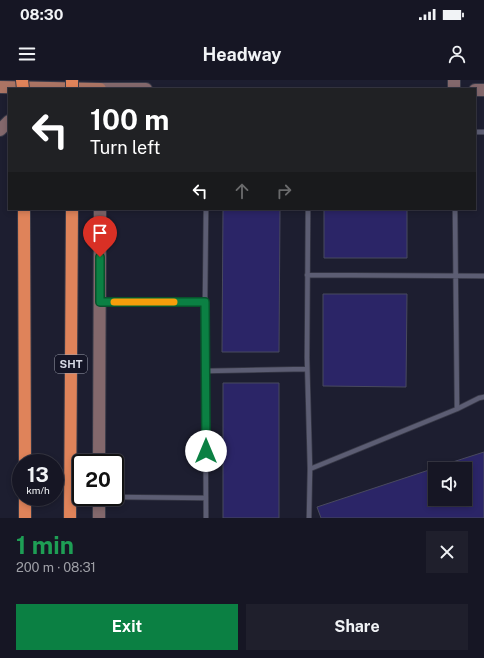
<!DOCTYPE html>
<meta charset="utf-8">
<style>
body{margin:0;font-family:"Public Sans",sans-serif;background:#1f1f2c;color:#f1f3f6;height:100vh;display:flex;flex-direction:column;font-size:15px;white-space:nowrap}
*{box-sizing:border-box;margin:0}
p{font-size:13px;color:#9e9fa6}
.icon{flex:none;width:22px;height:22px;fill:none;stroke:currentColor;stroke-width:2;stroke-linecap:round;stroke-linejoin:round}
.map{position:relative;height:438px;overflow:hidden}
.side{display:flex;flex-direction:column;background:#161624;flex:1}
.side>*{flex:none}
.hud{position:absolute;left:8px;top:8px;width:468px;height:122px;border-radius:0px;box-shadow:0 2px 6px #0003,0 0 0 1px #353541;background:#202124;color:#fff;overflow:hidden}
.fabs{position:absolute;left:428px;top:382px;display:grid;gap:8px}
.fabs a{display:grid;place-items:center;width:44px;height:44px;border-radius:0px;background:#161624;box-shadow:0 2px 6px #0003,0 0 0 1px #353541;font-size:20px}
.speed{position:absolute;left:12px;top:374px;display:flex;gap:8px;font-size:20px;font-weight:700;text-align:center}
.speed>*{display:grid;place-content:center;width:52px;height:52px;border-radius:50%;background:#161624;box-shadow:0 2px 6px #0003,0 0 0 1px #353541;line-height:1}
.speed small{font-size:10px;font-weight:400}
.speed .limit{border:2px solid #111;border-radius:6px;background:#fff;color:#111}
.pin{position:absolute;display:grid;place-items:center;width:34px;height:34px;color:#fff;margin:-41px -17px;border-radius:50% 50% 50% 0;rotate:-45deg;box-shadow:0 0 4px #0007}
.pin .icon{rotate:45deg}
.me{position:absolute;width:44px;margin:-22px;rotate:0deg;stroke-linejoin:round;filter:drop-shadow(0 0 3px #0008)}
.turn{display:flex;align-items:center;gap:14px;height:84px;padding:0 16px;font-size:18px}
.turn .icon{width:52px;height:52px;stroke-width:2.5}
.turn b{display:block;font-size:28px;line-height:34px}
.lanes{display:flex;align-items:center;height:38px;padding:0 16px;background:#0003;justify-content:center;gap:20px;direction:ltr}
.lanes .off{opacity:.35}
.round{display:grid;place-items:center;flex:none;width:42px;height:42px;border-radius:0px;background:#1f1f2c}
.headline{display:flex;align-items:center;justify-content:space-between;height:68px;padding:0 16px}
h1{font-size:24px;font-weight:700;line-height:30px;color:#1e9e55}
.primary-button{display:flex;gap:8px;margin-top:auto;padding:8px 16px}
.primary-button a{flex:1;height:46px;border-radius:0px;background:#0b8043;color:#fff;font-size:16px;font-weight:700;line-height:46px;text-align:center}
.primary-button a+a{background:#1f1f2c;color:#f1f3f6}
.status{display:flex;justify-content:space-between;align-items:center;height:28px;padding:0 20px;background:#161624;direction:ltr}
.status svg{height:11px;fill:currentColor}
header{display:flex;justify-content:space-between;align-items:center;height:52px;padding:0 16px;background:#161624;font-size:18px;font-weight:700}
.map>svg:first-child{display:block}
.building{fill:#2b2567;stroke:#494a5e}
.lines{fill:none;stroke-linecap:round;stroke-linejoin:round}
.lane-casing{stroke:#393a48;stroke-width:6}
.secondary-casing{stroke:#393a48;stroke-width:14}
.primary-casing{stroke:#393a48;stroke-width:14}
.highway-casing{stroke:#393a48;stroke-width:14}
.lane{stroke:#5c5d73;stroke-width:4.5}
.secondary{stroke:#83686c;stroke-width:12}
.primary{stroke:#ab7464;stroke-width:12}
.highway{stroke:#df835a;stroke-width:12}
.highway-bridge-casing{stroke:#393a48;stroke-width:14;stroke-linecap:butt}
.highway-bridge{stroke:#df835a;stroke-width:12}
.route-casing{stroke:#07532c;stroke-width:10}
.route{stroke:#0b8043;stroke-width:7}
.slow{stroke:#f59e0b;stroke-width:7}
.labels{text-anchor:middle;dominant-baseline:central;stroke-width:3;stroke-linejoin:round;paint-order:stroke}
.shield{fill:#141526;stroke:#9c9eab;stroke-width:1}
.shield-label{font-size:11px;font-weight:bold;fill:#d6d8e4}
</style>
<div class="status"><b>08:30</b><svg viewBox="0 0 49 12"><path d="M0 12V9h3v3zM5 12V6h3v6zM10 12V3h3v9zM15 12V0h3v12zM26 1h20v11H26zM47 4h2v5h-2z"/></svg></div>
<header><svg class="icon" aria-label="menu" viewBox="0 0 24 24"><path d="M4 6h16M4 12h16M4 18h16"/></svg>Headway<svg class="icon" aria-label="person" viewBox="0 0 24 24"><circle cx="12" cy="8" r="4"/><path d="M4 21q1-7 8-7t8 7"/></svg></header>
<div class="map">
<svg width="484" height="438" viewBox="0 0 484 438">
<rect width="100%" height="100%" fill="#1d1e30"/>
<path class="building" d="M223,129h57l-1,143h-57z
M324,129h83v49h-83z
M323,214h84l-1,93 -83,-1z
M223,303h56v135h-56z
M484,372v66h-163l-4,-11 118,-39v31h30v-30h-28v-2z"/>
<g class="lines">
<defs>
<path id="lane" d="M475,52h9
M308,129l-1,149 3,111 147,-60 -2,-200
M307,195l177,1
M100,222h105l1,-93
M205,222l1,216
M205,291l102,-2
M457,329l22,-11 5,-1
M115,417l91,1
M309,438l1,-49"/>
<path id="secondary" d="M100,9h46
M454,9v-9
M475,10h9
M0,50l9,-9
M99,383l1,-254
M99,438v-21"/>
<path id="primary" d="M0,7l100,2"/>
<path id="highway" d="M24,129l1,254
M25,417v21
M70,438l2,-309"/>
</defs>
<use href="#lane" class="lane-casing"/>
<use href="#secondary" class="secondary-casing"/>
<use href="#primary" class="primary-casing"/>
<use href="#highway" class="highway-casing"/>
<use href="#lane" class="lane"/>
<use href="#secondary" class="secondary"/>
<use href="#primary" class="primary"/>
<use href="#highway" class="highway"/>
<defs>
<path id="highway-bridge" d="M22,0l1,9
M72,9v-9"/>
</defs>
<use href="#highway-bridge" class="highway-bridge-casing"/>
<use href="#highway-bridge" class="highway-bridge"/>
</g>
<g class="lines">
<defs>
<path id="route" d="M100,177v45h105l1,149"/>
</defs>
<use href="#route" class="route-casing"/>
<use href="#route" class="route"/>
<path class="slow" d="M114,222h60"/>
</g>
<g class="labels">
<rect class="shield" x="55" y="275" width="32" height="18" rx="3"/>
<g class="shield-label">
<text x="71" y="284">SHT</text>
</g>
</g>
</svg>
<div class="fabs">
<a><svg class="icon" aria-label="sound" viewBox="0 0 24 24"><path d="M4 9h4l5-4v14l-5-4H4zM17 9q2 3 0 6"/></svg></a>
</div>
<div class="speed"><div>13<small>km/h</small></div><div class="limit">20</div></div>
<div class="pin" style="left:100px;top:177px;background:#d93025"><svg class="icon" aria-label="arrive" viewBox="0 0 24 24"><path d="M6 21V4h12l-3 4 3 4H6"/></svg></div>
<svg class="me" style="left:206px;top:371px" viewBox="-20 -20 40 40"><circle r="19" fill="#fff"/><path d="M0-13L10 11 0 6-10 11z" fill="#0b8043"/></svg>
<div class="hud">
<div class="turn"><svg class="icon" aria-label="left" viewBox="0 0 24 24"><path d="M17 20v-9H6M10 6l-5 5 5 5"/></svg><div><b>100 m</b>Turn left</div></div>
<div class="lanes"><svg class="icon" aria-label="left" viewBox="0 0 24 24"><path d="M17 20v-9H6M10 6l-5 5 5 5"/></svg><svg class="icon off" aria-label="ahead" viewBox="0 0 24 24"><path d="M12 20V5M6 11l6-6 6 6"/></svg><svg class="icon off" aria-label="right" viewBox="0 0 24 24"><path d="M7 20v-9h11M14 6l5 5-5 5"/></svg></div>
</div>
</div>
<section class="side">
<div class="headline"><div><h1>1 min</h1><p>200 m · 08:31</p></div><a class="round"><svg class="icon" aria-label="close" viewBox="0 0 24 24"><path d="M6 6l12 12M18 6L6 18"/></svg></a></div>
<div class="primary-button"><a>Exit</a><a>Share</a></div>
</section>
